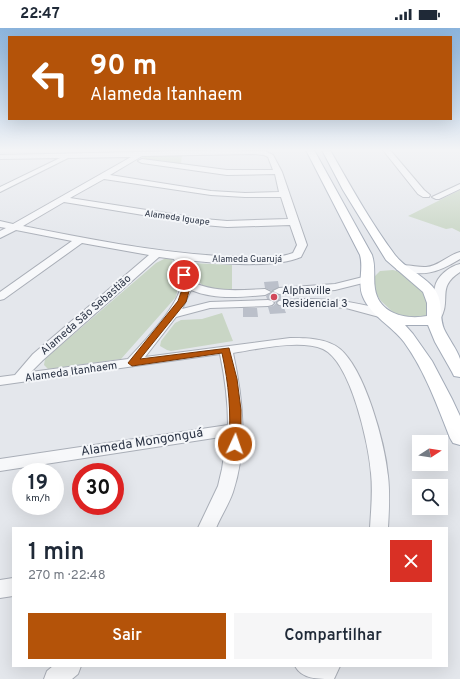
<!DOCTYPE html>
<html lang="pt">
<meta charset="utf-8">
<style>
body{margin:0;font-family:Overpass,sans-serif;background:#f6f6f7;color:#1f2937;height:100vh;display:flex;flex-direction:column;font-size:15px;white-space:nowrap}
*{box-sizing:border-box;margin:0}
p{font-size:13px;color:#747a83}
.icon{flex:none;width:22px;height:22px;fill:none;stroke:currentColor;stroke-width:2;stroke-linecap:round;stroke-linejoin:round}
.map{position:relative;flex:1;overflow:hidden}
.details{position:absolute;left:12px;top:499px;width:436px;height:140px;display:flex;flex-direction:column;background:#fff;border-radius:0px;box-shadow:0 4px 16px #0002}
.details>*{flex:none}
.hud{position:absolute;left:8px;top:8px;width:444px;height:84px;border-radius:0px;box-shadow:0 4px 16px #0002;background:#b45309;color:#fff;overflow:hidden}
.needle{width:26px;rotate:78deg}
.buttons{position:absolute;left:412px;top:407px;display:grid;gap:8px}
.buttons a{display:grid;place-items:center;width:36px;height:36px;border-radius:0px;background:#fff;box-shadow:0 4px 16px #0002;font-size:20px}
.speed{position:absolute;left:12px;top:435px;display:flex;gap:8px;font-size:20px;font-weight:700;text-align:center}
.speed>*{display:grid;place-content:center;width:52px;height:52px;border-radius:50%;background:#fff;box-shadow:0 4px 16px #0002;line-height:1}
.speed small{font-size:10px;font-weight:400}
.speed .limit{border:6px solid #d22;background:#fff;color:#111}
.pin{position:absolute;display:grid;place-items:center;width:34px;height:34px;color:#fff;margin:-17px;border:2px solid #fff;border-radius:50%;box-shadow:0 1px 4px #0007}
.me{position:absolute;width:44px;margin:-22px;rotate:3deg;stroke-linejoin:round;filter:drop-shadow(0 0 3px #0008)}
.turn{display:flex;align-items:center;gap:14px;height:84px;padding:0 16px;font-size:18px}
.turn .icon{width:52px;height:52px;stroke-width:2.5}
.turn b{display:block;font-size:28px;line-height:34px}
.round{display:grid;place-items:center;flex:none;width:42px;height:42px;border-radius:0px;background:#f6f6f7}
.headline{display:flex;align-items:center;justify-content:space-between;height:68px;padding:0 16px}
h1{font-size:24px;font-weight:600;line-height:30px}
.cta{display:flex;gap:8px;margin-top:auto;padding:8px 16px}
.cta a{flex:1;height:46px;border-radius:0px;background:#b45309;color:#fff;font-size:16px;font-weight:600;line-height:46px;text-align:center}
.cta a+a{background:#f6f6f7;color:#1f2937}
.status{display:flex;justify-content:space-between;align-items:center;height:28px;padding:0 20px;background:#fff;direction:ltr}
.status svg{height:11px;fill:currentColor}
.map>svg:first-child{display:block}
.green{fill:#c9d6c5}
.building{fill:#bbc0ca}
.lines{fill:none;stroke-linecap:round;stroke-linejoin:round}
.minor-casing{stroke:#a9aeb7;stroke-width:2}
.major-casing{stroke:#a3abb8;stroke-width:2}
.minor{fill:#f7f8fa;fill-rule:evenodd}
.major{fill:#fff;fill-rule:evenodd}
.route{fill:#b45309;stroke:#753606}
.poi-dot{fill:#d1495b;stroke:#f4f6f9;stroke-width:1.5}
.labels{text-anchor:middle;dominant-baseline:central;stroke-width:4;stroke-linejoin:round;paint-order:stroke}
.far-street-label{font-size:9px;fill:#2b3445;stroke:#f4f6f9}
.poi-label{font-size:11px;fill:#2b3445;stroke:#f4f6f9;text-anchor:start}
.street-label{font-size:11px;fill:#2b3445;stroke:#f4f6f9}
.near-street-label{font-size:13px;fill:#2b3445;stroke:#f4f6f9}
</style>
<div class="status"><b>22:47</b><svg viewBox="0 0 49 12"><path d="M0 12V9h3v3zM5 12V6h3v6zM10 12V3h3v9zM15 12V0h3v12zM26 1h20v11H26zM47 4h2v5h-2z"/></svg></div>
<div class="map">
<svg width="460" height="651" viewBox="0 0 460 651">
<rect width="100%" height="100%" fill="#e4e7ec"/>
<path class="green" d="M182,127l-1,9 -41,-5 4,-3z
M460,162v42l-8,-4 -6,1 -38,-13z
M166,230l7,1 -1,4 6,24 -2,10 -55,62 -73,10 -4,-4 1,-6 111,-96z
M191,235l41,2v24c-27,2 -33,0 -41,-26z
M393,242l11,3 22,20 2,23 -4,2 -23,-1 -7,-4 -13,-12 -4,-6 -3,-10 1,-9 5,-5z
M222,285l11,28 -62,10 -4,-1 -7,-4 1,-5 14,-18 6,-3 21,-1z"/>
<path class="building" d="M278,253l1,6 -7,4 -7,-3 -1,-6z
M272,264l9,3v4l-5,4 -4,-3 -5,-1 -1,-3z
M276,275l3,3 5,2 2,5 -16,1 -2,-7 5,-1z
M243,280h14l1,9h-15z"/>
<g class="lines">
<defs>
<path id="minor" d="M229,122l36,1 8,4 9,17 25,73 -6,12c-28,12 -86,6 -117,3l8,22c24,11 48,8 73,7l6,3 -6,3c-25,2 -50,5 -74,-5l-9,19 28,-7 58,-2 4,1 2,2 -2,2 -4,1 -58,2 -34,9 -31,40 145,-19c16,0 37,0 50,11 25,21 45,94 48,127 2,17 1,35 0,52h-18c1,-18 3,-36 1,-55 -2,-28 -20,-111 -48,-124 -23,-10 -65,0 -90,4 10,46 15,93 0,139 -4,12 -12,24 -17,36h-18l20,-42 4,-17 5,-33 -227,35v-12l228,-34c0,-24 -3,-47 -8,-71l-220,31v-8l15,-2 18,-21 116,-99 -67,-12 -78,56 -4,1v-8l72,-51 -56,-11 -16,8v-7l6,-3 -6,-1v-6l13,3 118,-67 -63,1 -68,34v-5l60,-29 -60,1v-4zM253,126l11,1 4,2 5,13h-46l-85,-11 -4,2 4,2 85,12 48,-1 4,18 -34,1 -34,-2 -101,-16 32,-19zM104,151l107,16 34,2h36l7,22 -61,2 -23,-2 -134,-21zM64,174l140,23 23,2 63,-2 7,20 -4,8c-16,6 -34,4 -51,4 -75,-2 -147,-17 -219,-31zM159,229l15,2c3,8 8,17 7,26 -2,20 -38,58 -53,74l-97,13 12,-12z
M383,122h7l34,40 6,5 -1,2h-6l-5,-3z
M460,156v5l-21,10h-3l-4,-2z
M460,224v7c-23,14 -36,18 -63,11l-1,-2c5,-6 22,0 30,-1 13,-1 22,-12 34,-15z
M460,236v8c-25,16 -7,28 -21,49h-8l-2,-3c7,-14 2,-19 6,-31 2,-11 15,-21 25,-23z
M367,248l4,1 1,2 -1,2 -36,9 -56,4 -6,-3 6,-3 56,-4z
M309,271c27,0 52,4 78,12l2,3 -2,3 -4,1 -37,-10 -25,-2h-38l-4,-1 -2,-2 2,-2 4,-1z
M13,550v18l-13,2v-18z
M53,638h28l-3,8 -6,5h-28l3,-8z
M295,638h45l-6,13c-17,0 -32,0 -39,-13z"/>
<path id="major" d="M306,122h8l58,105c4,12 1,23 3,34 4,25 31,31 52,27v-13l-4,-11 -37,-32 -43,-70 -21,-40h8c20,35 41,73 65,105 10,13 26,19 37,31 13,15 6,27 12,43 4,9 14,22 16,30 0,5 0,13 0,18l-6,-1 -2,-4 -17,-30 -7,-17h-23l8,9 19,27 20,38 8,17v29l-7,-2 -3,-5c-13,-33 -25,-67 -46,-96 -12,-16 -33,-26 -41,-45 -6,-13 1,-28 -3,-42z"/>
</defs>
<use href="#minor" class="minor-casing"/>
<use href="#major" class="major-casing"/>
<use href="#minor" class="minor"/>
<use href="#major" class="major"/>
</g>
<linearGradient id="sky" x2="0" y2="1"><stop stop-color="#8bb4dd"/><stop offset="0.57" stop-color="#f3f4f6"/><stop offset="1" stop-color="#f3f4f6" stop-opacity="0"/></linearGradient>
<rect width="460" height="214" fill="url(#sky)"/>
<path class="route" d="M182,245h5l4,11 -5,18 -46,57 89,-11 8,31 4,31v34l-2,2h-8l-2,-2c2,-34 0,-58 -7,-91l-90,13 -4,-3 50,-62 6,-17 -3,-9z"/>
<circle class="poi-dot" cx="274" cy="269" r="4"/>
<g class="labels">
<g class="far-street-label">
<text transform="translate(177 190) rotate(8)">Alameda Iguape</text>
<text x="247" y="231">Alameda Guarujá</text>
</g>
<g class="poi-label">
<text x="282" y="263">Alphaville<tspan x="282" dy="13">Residencial 3</tspan></text>
</g>
<g class="street-label">
<text transform="translate(86 287) rotate(-41)">Alameda São Sebastião</text>
<text transform="translate(71 344) rotate(-8)">Alameda Itanhaem</text>
</g>
<g class="near-street-label">
<text transform="translate(142 415) rotate(-9)">Alameda Mongonguá</text>
</g>
</g>
</svg>
<div class="buttons">
<a><svg class="needle" viewBox="-14 -14 28 28"><path d="M0-13l5 13h-10z" fill="#e53935"/><path d="M0 13l5-13h-10z" fill="#747a83"/></svg></a>
<a><svg class="icon" aria-label="search" viewBox="0 0 24 24"><circle cx="10" cy="10" r="6"/><path d="M15 15l6 6"/></svg></a>
</div>
<div class="speed"><div>19<small>km/h</small></div><div class="limit">30</div></div>
<div class="pin" style="left:184px;top:247px;background:#d93025"><svg class="icon" aria-label="arrive" viewBox="0 0 24 24"><path d="M6 21V4h12l-3 4 3 4H6"/></svg></div>
<svg class="me" style="left:235px;top:416px" viewBox="-20 -20 40 40"><circle r="17" fill="#b45309" stroke="#fff" stroke-width="3"/><path d="M0-11L8 9 0 5-8 9z" fill="#fff"/></svg>
<div class="hud">
<div class="turn"><svg class="icon" aria-label="left" viewBox="0 0 24 24"><path d="M17 20v-9H6M10 6l-5 5 5 5"/></svg><div><b>90 m</b>Alameda Itanhaem</div></div>
</div>
<section class="details">
<div class="headline"><div><h1>1 min</h1><p>270 m · 22:48</p></div><a class="round" style="background:#d93025;color:#fff"><svg class="icon" aria-label="close" viewBox="0 0 24 24"><path d="M6 6l12 12M18 6L6 18"/></svg></a></div>
<div class="cta"><a>Sair</a><a>Compartilhar</a></div>
</section>
</div>
